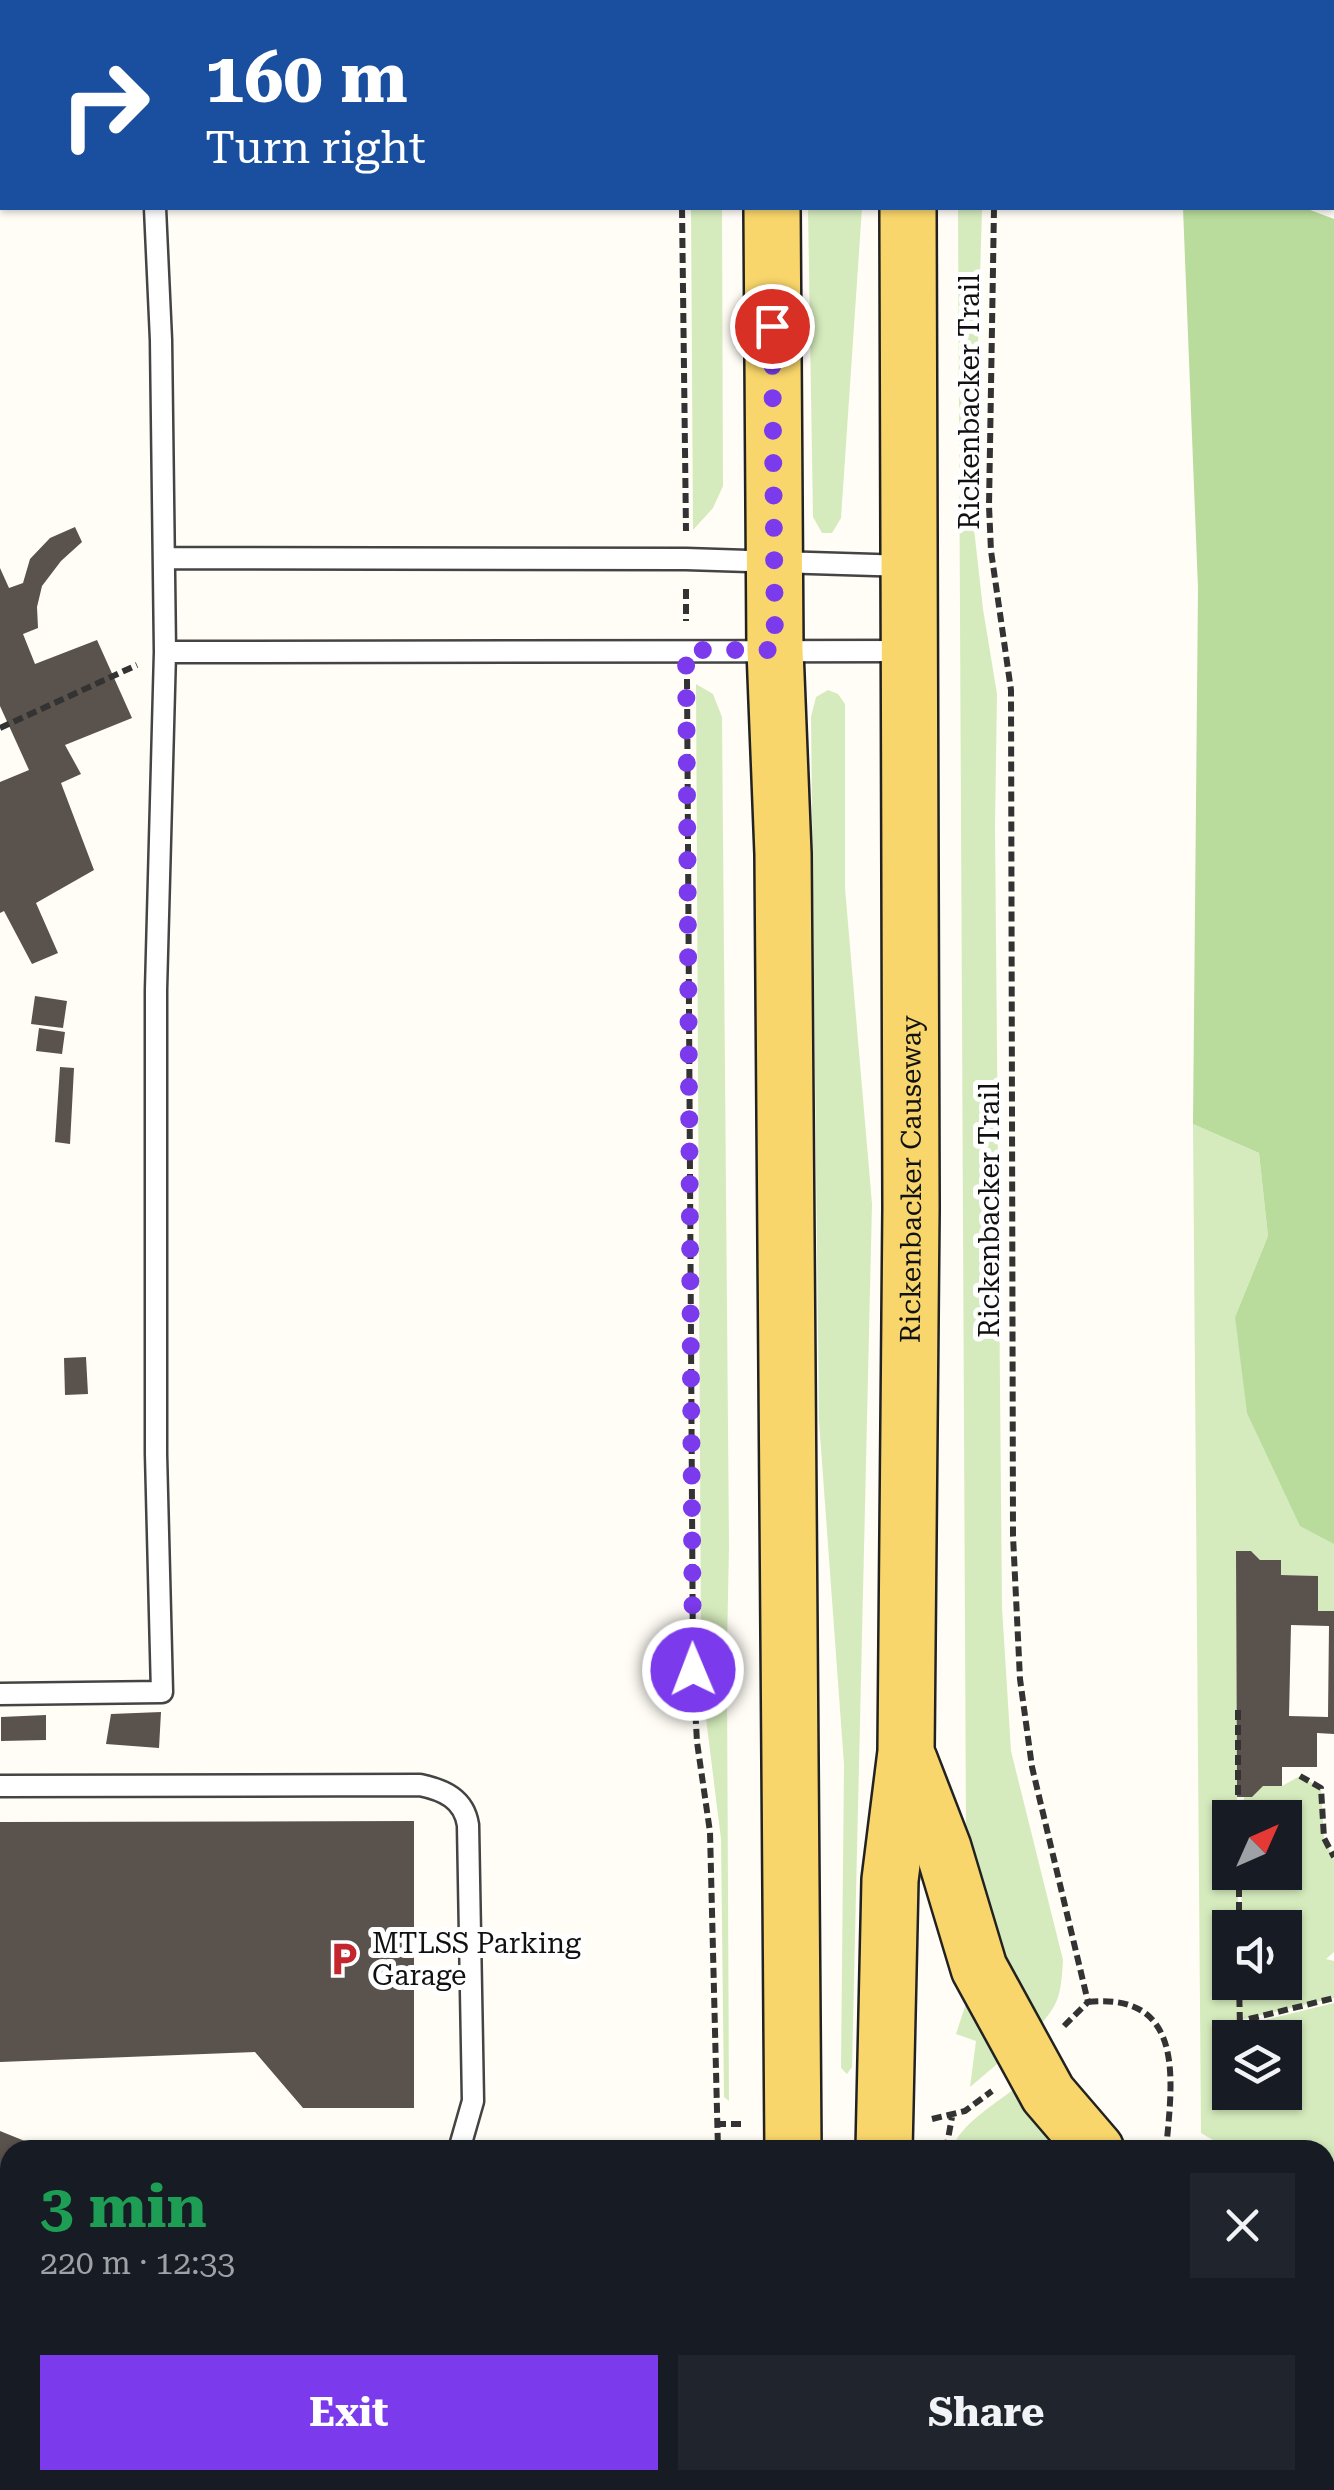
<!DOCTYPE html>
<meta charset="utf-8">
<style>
body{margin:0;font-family:"Roboto Serif",serif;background:#20242c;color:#f1f3f6;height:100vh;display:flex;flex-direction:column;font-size:38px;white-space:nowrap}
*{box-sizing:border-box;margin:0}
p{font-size:32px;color:#9ea1a6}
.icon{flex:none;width:55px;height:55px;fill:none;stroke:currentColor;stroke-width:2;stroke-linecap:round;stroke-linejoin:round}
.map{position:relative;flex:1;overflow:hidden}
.details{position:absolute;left:0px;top:2140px;width:1335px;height:350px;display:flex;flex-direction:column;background:#171b24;border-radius:30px 30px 0 0;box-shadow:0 2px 8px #0004}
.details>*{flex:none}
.hud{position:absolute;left:0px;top:0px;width:1335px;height:210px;box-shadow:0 2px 8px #0004;background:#1a4fa0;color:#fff;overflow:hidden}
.needle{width:65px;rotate:45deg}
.tools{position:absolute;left:1212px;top:1800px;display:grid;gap:20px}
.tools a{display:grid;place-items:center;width:90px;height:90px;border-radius:0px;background:#171b24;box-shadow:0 2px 8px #0004;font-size:50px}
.pin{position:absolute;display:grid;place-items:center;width:85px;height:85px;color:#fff;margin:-42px;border:5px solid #fff;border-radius:50%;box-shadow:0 2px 10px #0007}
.me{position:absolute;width:110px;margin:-55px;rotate:359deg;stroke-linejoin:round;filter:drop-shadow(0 0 8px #0008)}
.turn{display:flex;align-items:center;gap:35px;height:210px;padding:0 40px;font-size:45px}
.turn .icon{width:130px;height:130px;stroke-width:2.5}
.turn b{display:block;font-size:70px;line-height:85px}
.round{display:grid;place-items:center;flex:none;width:105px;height:105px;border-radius:0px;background:#20242c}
.overview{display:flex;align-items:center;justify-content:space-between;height:170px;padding:0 40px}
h1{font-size:60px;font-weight:700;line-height:75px;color:#1e9e55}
.primary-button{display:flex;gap:20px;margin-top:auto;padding:20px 40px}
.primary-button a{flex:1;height:115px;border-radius:0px;background:#7c3aed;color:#fff;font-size:40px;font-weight:700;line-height:115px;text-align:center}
.primary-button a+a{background:#20242c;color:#f1f3f6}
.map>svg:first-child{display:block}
.green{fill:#d5ebbd;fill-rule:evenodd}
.forest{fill:#b9dc9c}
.building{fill:#5a524d;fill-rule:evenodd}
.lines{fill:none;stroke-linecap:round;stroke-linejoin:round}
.lane-casing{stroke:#444;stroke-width:25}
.street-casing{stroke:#444;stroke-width:45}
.primary-casing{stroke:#222;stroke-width:60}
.path{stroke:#333;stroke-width:6;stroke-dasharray:10 5;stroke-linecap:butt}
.lane{stroke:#fff;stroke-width:20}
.street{stroke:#fff;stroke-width:40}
.primary{stroke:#f9d66b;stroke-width:55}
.route{stroke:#7c3aed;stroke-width:18;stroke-dasharray:0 32.4}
.labels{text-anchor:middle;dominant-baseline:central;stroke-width:10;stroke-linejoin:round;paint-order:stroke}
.street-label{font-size:28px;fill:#111;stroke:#fff}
.poi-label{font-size:28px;fill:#111;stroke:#fff;text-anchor:start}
</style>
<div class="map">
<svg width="1334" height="2490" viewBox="0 0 1334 2490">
<rect width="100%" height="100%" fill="#fffdf5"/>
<path class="green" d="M691,208h31l1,278 -10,22 -20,22z
M808,208h54l-21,310 -9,15h-10l-9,-16z
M958,208h24l-9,312 10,89 14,85 -2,132 7,782 9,143 52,209c-2,33 -3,45 -27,69l-46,-93 -24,-103z
M696,684l17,10 9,23 7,829 -2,99h-26z
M828,690l10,4 7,10v184l27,316 -20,863 -5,7 -6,-6 3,-304 -25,-343 -8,-704 5,-20z
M1193,1124l66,29 9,83 -33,81 99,225v69h-16v-35l-37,-1v-15h-21l-9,-9 -15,1 1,265 -7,1v54l8,1v54l-8,1v54h55v-54l-44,-1 1,-54 43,-1v-54l-42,-1 1,-20h8l11,-11h19l18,-10 21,12 3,50 10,22v92l-8,7 8,2v37l-94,22v6l94,-23v210l-9,-5v-58h-95l-29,-17zM1230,2038h55v54h-55z
M702,1686h25l2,415 -5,-4 -3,-258z
M969,1994l34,65 -33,28 6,-46 -20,-7z
M1018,2086l44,64h-109c2,-23 47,-49 65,-64z"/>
<path class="forest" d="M1183,208h122l29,11v1325l-34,-18 -53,-113 -12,-96 33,-81 -9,-83 -66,-29 5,-536z"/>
<path class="building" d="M75,527l7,15 -21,19 -19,25 -5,21 1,21 -15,6 12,30 62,-24 35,78 -67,27 16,29 -20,9 33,87 -58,33 22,50 -26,11 -28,-53 -4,2v-131l29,-12 -29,-64v-138l9,20 14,-5 7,-24 20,-21z
M35,996l32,5 -4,27 -32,-4z
M39,1028l26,4 -3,22 -26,-3z
M60,1067l14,1 -4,76 -15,-2z
M86,1357l2,37 -23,1 -1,-37z
M1236,1551h15l9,9h21v15l37,1v35h16v123l-17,-1v34h-35v19h-19l-11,11h-15zM1291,1625l38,1 -1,91 -39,-1z
M161,1712l-2,36 -53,-4 5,-30z
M46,1715v25l-45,1v-24z
M414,1821v287h-111l-48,-56 -255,10v-240z
M0,2131l47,19h-37v274l-10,-4z
M136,2480h376v10h-375z"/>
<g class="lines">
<defs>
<path id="lane" d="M1206,0l1,2
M152,2v-2
M1332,80l2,1
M164,558l522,1 221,7
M165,652l743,-1
M0,1694l162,-2 -6,-238v-464l9,-338 -4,-312 -6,-132
M0,1786l420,-1c24,5 44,14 48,40l5,276 -14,49"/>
<path id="street" d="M1325,2339l9,5"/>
<g id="primary">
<path d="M771,0v2"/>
<path d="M907,0v2"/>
<path d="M772,208l3,442 8,204 10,1296"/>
<path d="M909,1760l34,88 36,120 69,126 48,56"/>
<path id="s1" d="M884,2150l6,-270 16,-128 5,-543 -3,-1001"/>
<path d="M799,2480v10"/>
<path d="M880,2490v-10"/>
</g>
</defs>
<use href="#lane" class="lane-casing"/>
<use href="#street" class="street-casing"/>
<use href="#primary" class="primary-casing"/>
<path class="path" d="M680,0v2
M1000,2v-2
M682,208l4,323
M994,208l-5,298 2,45 20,139 2,846 7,143 12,88 56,235
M686,589v32
M687,679l6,991 4,72 13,90 8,318
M0,728l137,-63
M1238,1710v108
M1300,1776l21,12 3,50 10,19
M1239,1872v56
M1239,1982l1,45
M1088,2002c99,-10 84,81 78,148
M1249,2019l85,-21
M1064,2026l24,-24
M932,2119l33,-8 27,-20
M716,2124h29
M946,2150l6,-33
M722,2480v10
M1040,2490l14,-10"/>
<use href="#lane" class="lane"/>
<use href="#street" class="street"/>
<use href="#primary" class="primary"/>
</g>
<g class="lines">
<path class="route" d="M693,1670l-7,-1020h89l-3,-324"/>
</g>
<defs>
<symbol id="parking-bare" viewBox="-9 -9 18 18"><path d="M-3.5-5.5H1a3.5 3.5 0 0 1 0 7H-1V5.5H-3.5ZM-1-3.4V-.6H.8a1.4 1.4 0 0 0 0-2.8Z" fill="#c4262e" stroke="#fff" stroke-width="2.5" paint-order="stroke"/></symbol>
</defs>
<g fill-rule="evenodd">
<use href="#parking-bare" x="319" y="1934" width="50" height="50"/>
</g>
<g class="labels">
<g class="street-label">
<text transform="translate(969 402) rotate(-90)">Rickenbacker Trail</text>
<text stroke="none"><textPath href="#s1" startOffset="972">Rickenbacker Causeway</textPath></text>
<text transform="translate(989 1210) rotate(-90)">Rickenbacker Trail</text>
</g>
<g class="poi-label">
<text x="372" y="1943">MTLSS Parking<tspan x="372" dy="32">Garage</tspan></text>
</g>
</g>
</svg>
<div class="tools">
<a><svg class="needle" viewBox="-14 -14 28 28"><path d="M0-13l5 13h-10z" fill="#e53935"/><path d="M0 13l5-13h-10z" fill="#9ea1a6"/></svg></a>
<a><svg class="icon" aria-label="sound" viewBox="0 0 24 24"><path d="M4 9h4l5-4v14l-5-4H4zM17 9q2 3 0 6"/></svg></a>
<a><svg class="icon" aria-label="layers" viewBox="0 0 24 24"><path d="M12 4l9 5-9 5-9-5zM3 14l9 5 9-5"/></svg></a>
</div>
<div class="pin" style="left:772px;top:326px;background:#d93025"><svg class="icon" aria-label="arrive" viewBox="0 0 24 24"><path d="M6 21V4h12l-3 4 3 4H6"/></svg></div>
<svg class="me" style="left:693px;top:1670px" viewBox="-20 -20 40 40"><circle r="17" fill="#7c3aed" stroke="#fff" stroke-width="3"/><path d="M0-11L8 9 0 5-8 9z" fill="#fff"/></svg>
<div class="hud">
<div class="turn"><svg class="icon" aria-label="right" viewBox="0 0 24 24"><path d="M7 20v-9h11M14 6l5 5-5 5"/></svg><div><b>160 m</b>Turn right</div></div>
</div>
<section class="details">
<div class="overview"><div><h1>3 min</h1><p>220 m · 12:33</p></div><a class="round"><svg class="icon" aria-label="close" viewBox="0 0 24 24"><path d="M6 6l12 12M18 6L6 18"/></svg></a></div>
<div class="primary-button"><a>Exit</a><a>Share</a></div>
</section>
</div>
